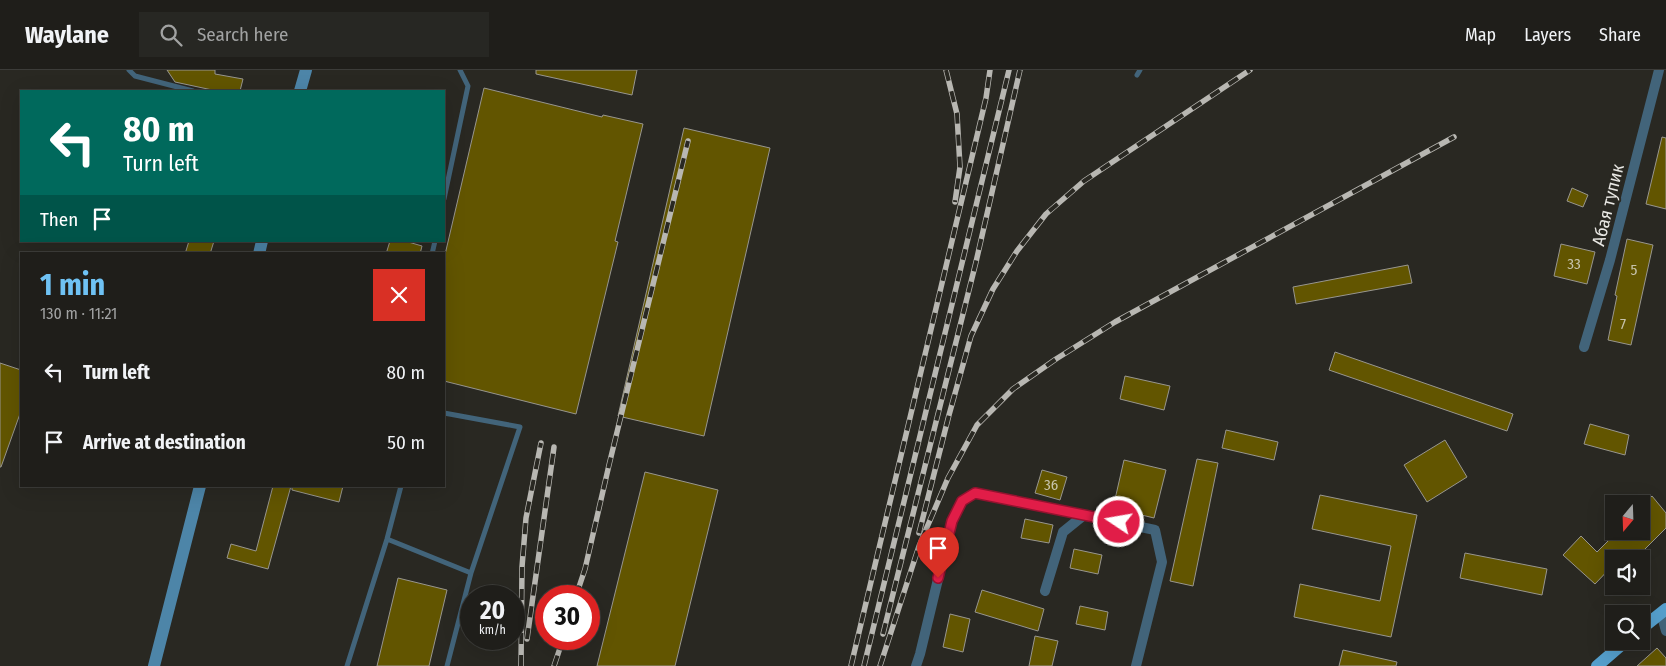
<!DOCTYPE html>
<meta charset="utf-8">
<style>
body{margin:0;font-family:"Fira Sans Condensed",sans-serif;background:#272723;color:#f1f3f6;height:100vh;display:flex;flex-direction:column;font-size:19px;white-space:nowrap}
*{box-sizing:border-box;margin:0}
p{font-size:16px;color:#a1a2a2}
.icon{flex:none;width:28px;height:28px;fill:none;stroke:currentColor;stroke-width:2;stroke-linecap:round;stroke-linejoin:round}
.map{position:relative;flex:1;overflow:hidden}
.sheet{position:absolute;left:20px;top:182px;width:425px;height:235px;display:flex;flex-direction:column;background:#1f1e1a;border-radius:0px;box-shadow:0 5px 20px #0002,0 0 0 1px #3c3c39}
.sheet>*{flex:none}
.banner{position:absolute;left:20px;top:20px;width:425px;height:152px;border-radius:0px;box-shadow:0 5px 20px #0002,0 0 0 1px #3c3c39;background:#00695c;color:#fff;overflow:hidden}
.needle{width:32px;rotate:199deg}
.controls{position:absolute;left:1605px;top:425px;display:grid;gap:10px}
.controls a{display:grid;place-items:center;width:45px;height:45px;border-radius:0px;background:#1f1e1a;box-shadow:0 5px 20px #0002,0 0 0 1px #3c3c39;font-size:25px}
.speed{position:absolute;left:460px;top:515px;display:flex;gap:10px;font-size:25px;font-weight:700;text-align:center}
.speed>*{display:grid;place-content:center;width:65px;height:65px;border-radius:50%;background:#1f1e1a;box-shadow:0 5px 20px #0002,0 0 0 1px #3c3c39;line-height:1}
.speed small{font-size:12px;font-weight:400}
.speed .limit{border:8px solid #d22;background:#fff;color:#111}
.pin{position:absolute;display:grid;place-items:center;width:42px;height:42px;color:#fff;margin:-51px -21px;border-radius:50% 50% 50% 0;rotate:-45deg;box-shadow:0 0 5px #0007}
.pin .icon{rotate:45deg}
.me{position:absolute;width:55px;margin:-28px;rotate:282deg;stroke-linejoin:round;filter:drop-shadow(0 0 4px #0008)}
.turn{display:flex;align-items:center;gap:18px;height:105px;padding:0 20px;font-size:22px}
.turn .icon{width:65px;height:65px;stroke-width:2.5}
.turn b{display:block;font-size:35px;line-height:42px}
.then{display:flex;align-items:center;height:48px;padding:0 20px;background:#0003;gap:10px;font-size:19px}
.round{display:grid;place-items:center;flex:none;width:52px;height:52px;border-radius:0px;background:#272723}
.headline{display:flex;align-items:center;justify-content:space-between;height:85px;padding:0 20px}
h1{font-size:30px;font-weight:700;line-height:38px;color:#6fc2f4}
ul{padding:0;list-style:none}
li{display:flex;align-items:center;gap:15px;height:70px;padding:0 20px}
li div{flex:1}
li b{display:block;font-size:19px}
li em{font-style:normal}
header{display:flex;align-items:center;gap:30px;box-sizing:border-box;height:70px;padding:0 25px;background:#1f1e1a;border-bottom:1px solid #3c3c39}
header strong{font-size:24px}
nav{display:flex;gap:28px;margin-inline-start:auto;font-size:18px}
.search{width:350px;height:45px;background:#272723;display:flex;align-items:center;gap:12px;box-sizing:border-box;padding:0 18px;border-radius:0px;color:#a1a2a2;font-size:19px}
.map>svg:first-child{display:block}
.building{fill:#625500;stroke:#98968f}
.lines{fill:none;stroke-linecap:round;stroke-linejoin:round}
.service{stroke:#42647a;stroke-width:5}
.minor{stroke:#42647a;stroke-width:10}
.secondary{stroke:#4d85a8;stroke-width:12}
.primary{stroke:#559fcc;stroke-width:12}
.rail-casing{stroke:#b8b7b2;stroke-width:5.5}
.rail{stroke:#292822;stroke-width:4;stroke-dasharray:11;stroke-linecap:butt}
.route-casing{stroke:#92132f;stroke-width:12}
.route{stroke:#e11d48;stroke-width:9}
.labels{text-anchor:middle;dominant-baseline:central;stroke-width:4;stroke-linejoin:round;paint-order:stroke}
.number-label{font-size:15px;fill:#c7c3ab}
.street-label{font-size:18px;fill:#e9e8e4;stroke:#292822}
</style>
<header>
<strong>Waylane</strong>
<div class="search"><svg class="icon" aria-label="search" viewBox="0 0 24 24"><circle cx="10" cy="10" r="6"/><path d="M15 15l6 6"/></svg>Search here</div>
<nav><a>Map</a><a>Layers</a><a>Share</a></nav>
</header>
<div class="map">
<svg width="1666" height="596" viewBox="0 0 1666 596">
<rect width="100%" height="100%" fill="#292822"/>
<path class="building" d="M167,0h48v4l28,5 -3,12h-23l-42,-9z
M536,0h101l-5,25 -96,-21z
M484,18l118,29 1,-2 40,9 -28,117 3,1 -42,172 -132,-33v-122z
M684,58l86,20 -66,288 -86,-20z
M1662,67l4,1v71l-20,-5z
M1572,118l16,7 -5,12 -16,-6z
M1627,169l26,6 -22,100 -23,-5 9,-44 -2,-1z
M189,171h25l-4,13h-25z
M390,171h15l17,5 -2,8h-34z
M1561,174l34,8 -8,32 -33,-8z
M1408,195l4,18 -116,21 -3,-17z
M1335,282l178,62 -6,17 -178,-61z
M0,293l21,7v41l-20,56h-1z
M1125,306l45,10 -6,24 -44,-11z
M1590,354l39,11 -4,20 -41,-11z
M1226,360l52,12 -4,18 -52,-12z
M1445,370l22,37 -40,25 -23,-37z
M1197,389l21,4 -25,123 -23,-5z
M1124,390l42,10 -12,48 -41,-10z
M1042,400l25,7 -7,23 -25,-7z
M645,402l73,18 -43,176h-78z
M273,416h18l-23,83 -41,-11 4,-14 25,7z
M292,416h51l-4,16 -47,-12z
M1320,425l97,20 -26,122 -97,-20 6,-33 80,17 11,-55 -79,-17z
M1652,426l14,17v15l-31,31h-21v5l-19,20 -32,-29 18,-19 16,16 21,-21h23v-24z
M1025,449l28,6 -4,18 -28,-5z
M1074,479l28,6 -4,19 -28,-6z
M1465,483l82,16 -5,26 -82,-17z
M398,508l49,12 -18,76h-52z
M982,520l62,19 -6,22 -63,-19z
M1080,536l28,6 -3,18 -29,-6z
M950,544l20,5 -7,33 -20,-5z
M1035,566l23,5 -6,25h-23z
M1657,578l9,10v8h-29z
M1343,580l54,12 -1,4h-57z"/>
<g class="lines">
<path class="service" d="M129,0l6,6 58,15
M1137,5l3,-5
M444,129l24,-113 -8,-16
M432,184l3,-13
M444,343l76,14 -49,146
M387,469l84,34 -24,93
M347,596l40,-127 14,-53"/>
<path class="minor" d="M1584,277l26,-87 49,-190
M1045,521l18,-59 21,-17 71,15 7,32 -26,104
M1661,543l5,18
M916,596l4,-12 32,-133 10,-20 13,-8 109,22"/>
<path class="secondary" d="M300,21l6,-21
M259,184l3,-13
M154,596l46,-180"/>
<path class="primary" d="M1641,559l25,-20
M1597,596l29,-25"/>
<defs>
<path id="rail" d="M946,0l11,44 3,53 -5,35
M919,463l30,-118 22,-79 22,-47 24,-38 29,-37 38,-33 166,-111
M576,526l9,-27 24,-104 79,-324
M883,564l93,-372 44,-192
M527,569l27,-192
M521,596l1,-99 4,-49 15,-75
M554,596l9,-27
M851,596l135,-568 4,-28
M864,596l145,-596
M880,596l39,-120 29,-68 29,-53 36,-36 43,-30 59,-37 339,-185"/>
</defs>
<use href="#rail" class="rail-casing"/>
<use href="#rail" class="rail"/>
</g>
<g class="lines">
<defs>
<path id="route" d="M938,508l14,-57 10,-20 13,-8 144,29"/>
</defs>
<use href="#route" class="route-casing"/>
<use href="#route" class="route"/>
</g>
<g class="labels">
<g class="number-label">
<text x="1574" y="194">33</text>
<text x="1634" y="200">5</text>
<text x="1623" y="254">7</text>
<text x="1051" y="415">36</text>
</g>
<g class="street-label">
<text transform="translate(1608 135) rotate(-76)">Абая тупик</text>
</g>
</g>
</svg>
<div class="controls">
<a><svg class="needle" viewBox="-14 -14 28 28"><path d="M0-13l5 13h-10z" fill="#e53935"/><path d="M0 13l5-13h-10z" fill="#a1a2a2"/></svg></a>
<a><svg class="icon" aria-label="sound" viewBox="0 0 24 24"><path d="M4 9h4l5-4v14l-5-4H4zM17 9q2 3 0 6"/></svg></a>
<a><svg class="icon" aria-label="search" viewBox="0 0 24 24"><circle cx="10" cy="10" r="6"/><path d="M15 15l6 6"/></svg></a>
</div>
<div class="speed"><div>20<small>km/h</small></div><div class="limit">30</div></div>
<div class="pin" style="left:938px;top:508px;background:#d93025"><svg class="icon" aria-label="arrive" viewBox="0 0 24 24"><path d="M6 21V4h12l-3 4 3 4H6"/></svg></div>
<svg class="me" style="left:1119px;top:452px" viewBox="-20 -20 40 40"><circle r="17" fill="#e11d48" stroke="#fff" stroke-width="3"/><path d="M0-11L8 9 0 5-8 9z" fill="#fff"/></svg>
<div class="banner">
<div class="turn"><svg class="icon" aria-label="left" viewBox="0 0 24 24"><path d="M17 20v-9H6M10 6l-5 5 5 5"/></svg><div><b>80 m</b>Turn left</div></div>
<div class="then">Then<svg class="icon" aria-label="arrive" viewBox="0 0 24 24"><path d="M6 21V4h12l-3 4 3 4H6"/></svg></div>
</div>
<section class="sheet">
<div class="headline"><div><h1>1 min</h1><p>130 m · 11:21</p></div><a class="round" style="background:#d93025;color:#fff"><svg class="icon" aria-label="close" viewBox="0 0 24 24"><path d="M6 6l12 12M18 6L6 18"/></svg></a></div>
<ul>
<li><svg class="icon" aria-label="left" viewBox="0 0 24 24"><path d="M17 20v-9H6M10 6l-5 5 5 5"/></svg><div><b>Turn left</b></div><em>80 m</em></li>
<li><svg class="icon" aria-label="arrive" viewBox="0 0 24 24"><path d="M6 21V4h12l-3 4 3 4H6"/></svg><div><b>Arrive at destination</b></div><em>50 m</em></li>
</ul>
</section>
</div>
